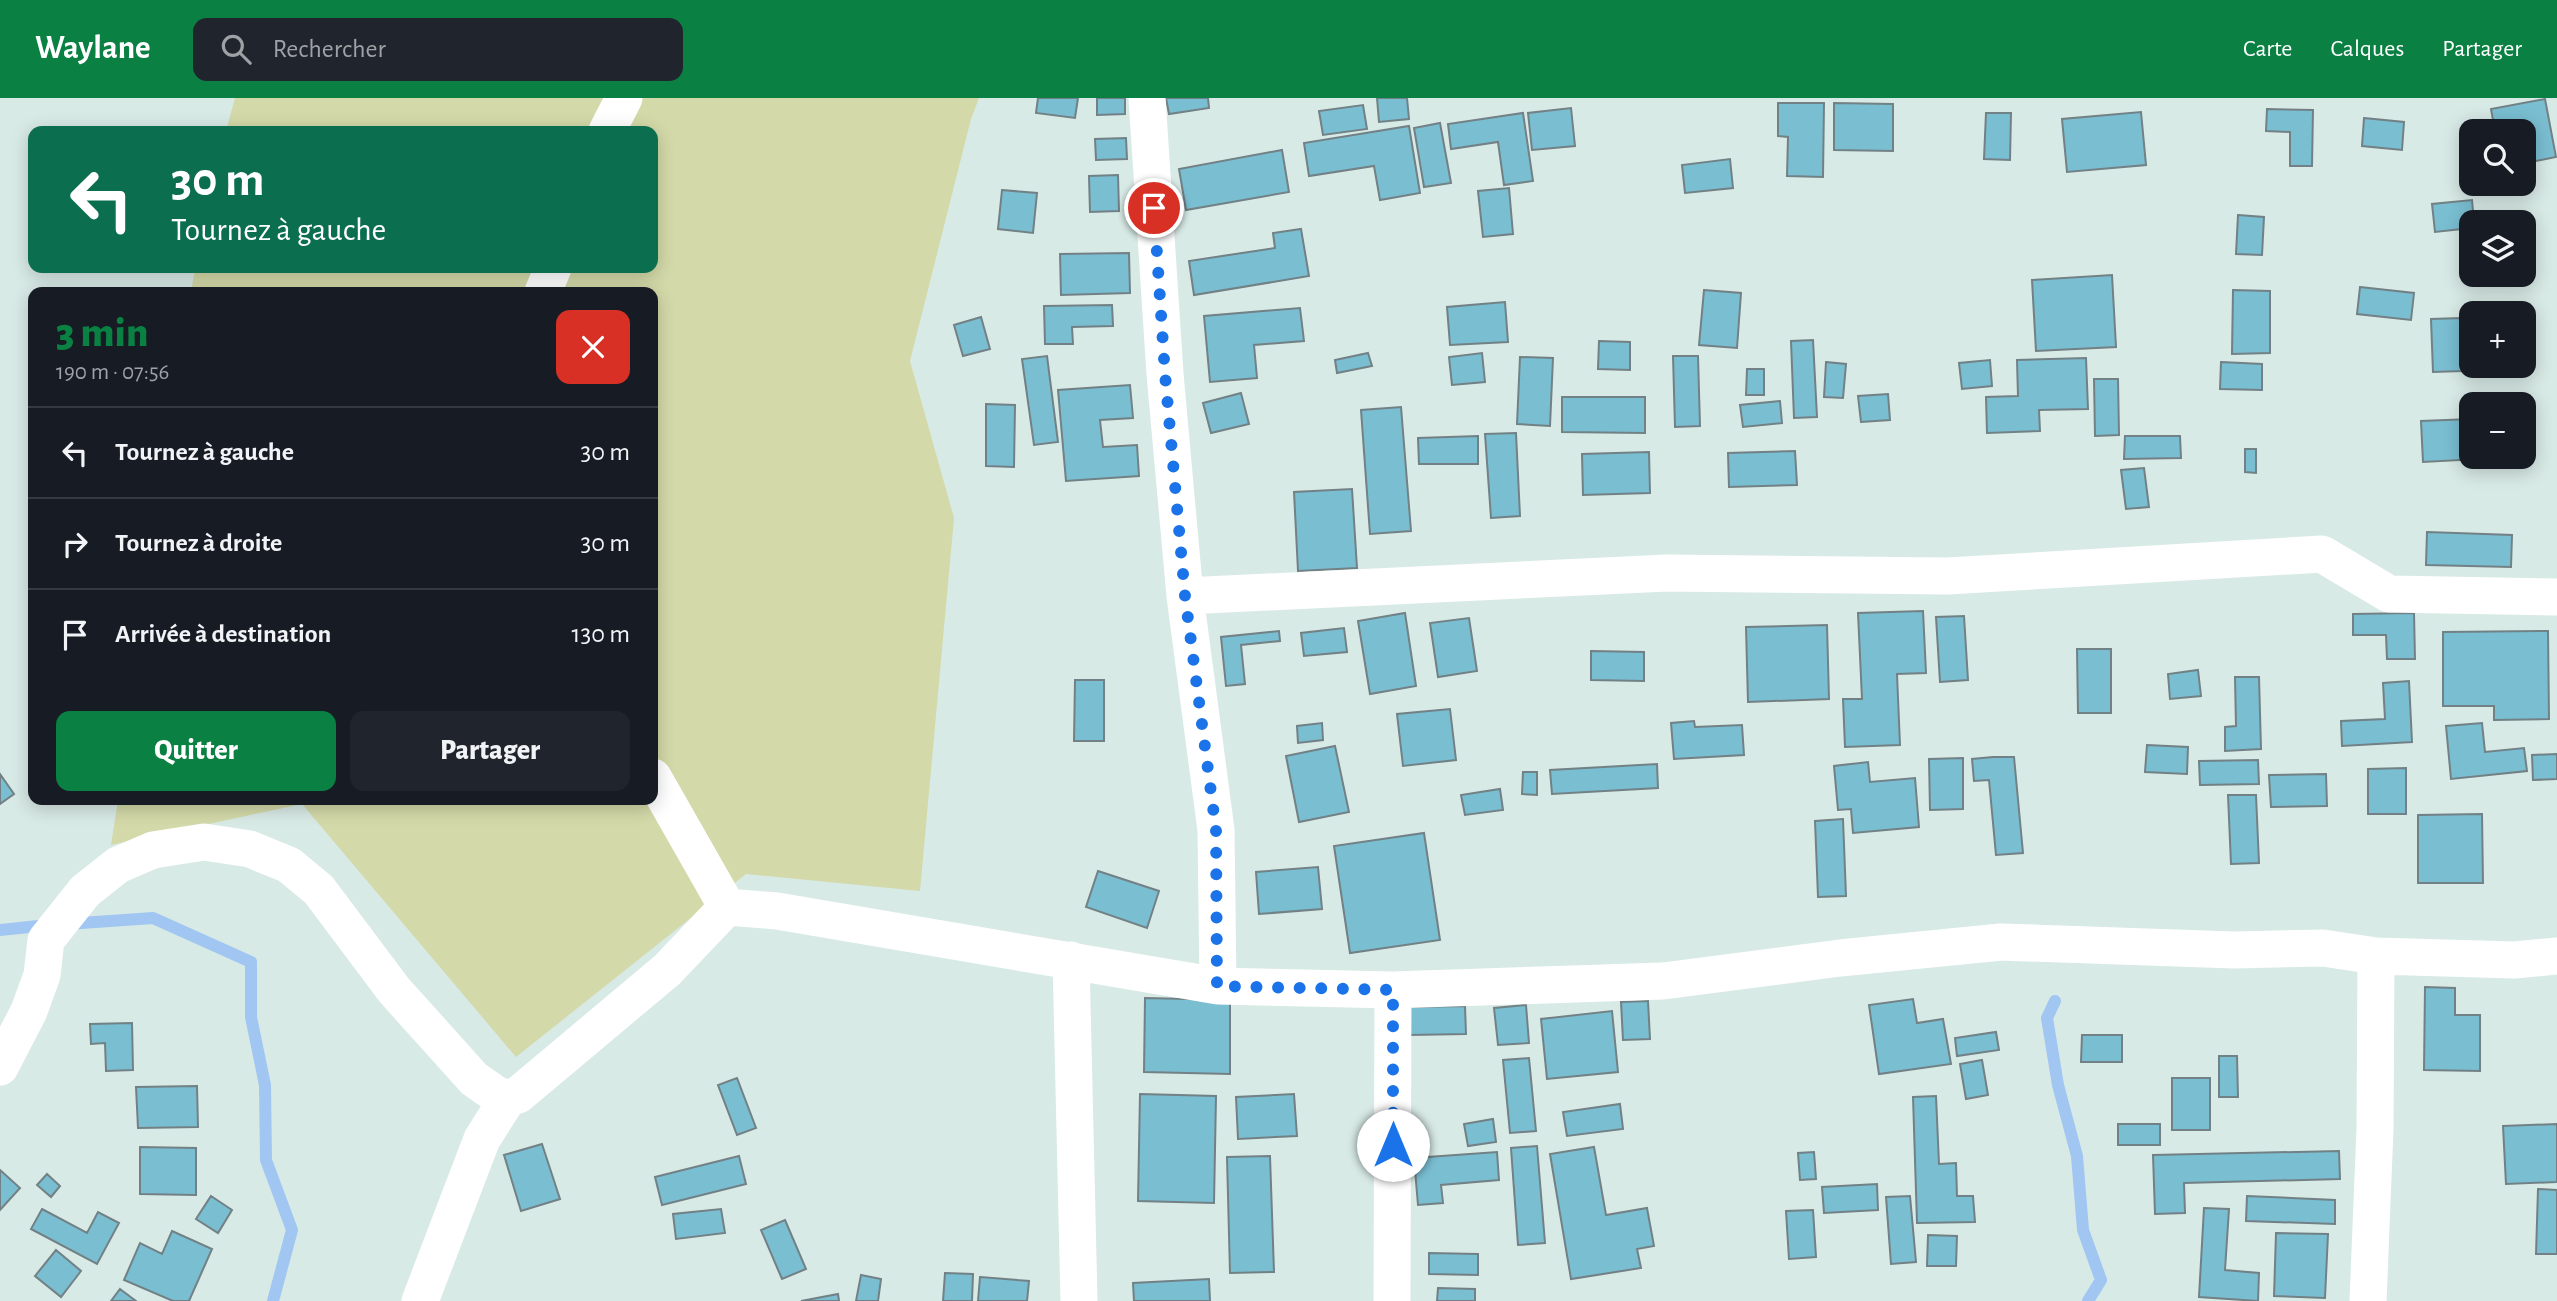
<!DOCTYPE html>
<html lang="fr">
<meta charset="utf-8">
<style>
body{margin:0;font-family:"Alegreya Sans",sans-serif;background:#20242c;color:#f1f3f6;height:100vh;display:flex;flex-direction:column;font-size:26px;white-space:nowrap}
*{box-sizing:border-box;margin:0}
p{font-size:23px;color:#9ea1a6}
.icon{flex:none;width:38px;height:38px;fill:none;stroke:currentColor;stroke-width:2;stroke-linecap:round;stroke-linejoin:round}
.map{position:relative;flex:1;overflow:hidden}
.drawer{position:absolute;left:28px;top:189px;width:630px;height:518px;display:flex;flex-direction:column;background:#171b24;border-radius:14px;box-shadow:0 4px 18px #0003}
.drawer>*{flex:none}
.guide{position:absolute;left:28px;top:28px;width:630px;height:147px;border-radius:14px;box-shadow:0 4px 18px #0003;background:#0b6e4f;color:#fff;overflow:hidden}
.tools{position:absolute;left:2459px;top:21px;display:grid;gap:14px}
.tools a{display:grid;place-items:center;width:77px;height:77px;border-radius:14px;background:#171b24;box-shadow:0 4px 18px #0003;font-size:35px}
.pin{position:absolute;display:grid;place-items:center;width:60px;height:60px;color:#fff;margin:-30px;border:4px solid #fff;border-radius:50%;box-shadow:0 2px 7px #0007}
.me{position:absolute;width:77px;margin:-38px;rotate:0deg;stroke-linejoin:round;filter:drop-shadow(0 0 5px #0008)}
.turn{display:flex;align-items:center;gap:24px;height:147px;padding:0 28px;font-size:32px}
.turn .icon{width:91px;height:91px;stroke-width:2.5}
.turn b{display:block;font-size:49px;line-height:60px}
.round{display:grid;place-items:center;flex:none;width:74px;height:74px;border-radius:14px;background:#20242c}
.overview{display:flex;align-items:center;justify-content:space-between;height:119px;padding:0 28px}
h1{font-size:42px;font-weight:800;line-height:52px;color:#0b8043}
.cta{display:flex;gap:14px;margin-top:auto;padding:14px 28px}
.cta a{flex:1;height:80px;border-radius:14px;background:#0b8043;color:#fff;font-size:28px;font-weight:800;line-height:80px;text-align:center}
.cta a+a{background:#20242c;color:#f1f3f6}
ul{padding:0;list-style:none}
li{display:flex;align-items:center;gap:21px;height:91px;padding:0 28px;border-top:2px solid #363941}
li div{flex:1}
li b{display:block;font-size:26px}
li em{font-style:normal}
header{display:flex;align-items:center;gap:42px;box-sizing:border-box;height:98px;padding:0 35px;background:#0b8043;color:#fff}
header strong{font-size:33px}
nav{display:flex;gap:38px;margin-inline-start:auto;font-size:24px}
.search{width:490px;height:63px;background:#20242c;display:flex;align-items:center;gap:18px;box-sizing:border-box;padding:0 24px;border-radius:14px;color:#9ea1a6;font-size:26px}
.map>svg:first-child{display:block}
.green{fill:#d3d9a8}
.lines{fill:none;stroke-linecap:round;stroke-linejoin:round}
.stream{stroke:#a1c6f2;stroke-width:12}
.building{fill:#7abed2;stroke:#728185;stroke-width:2}
.street{stroke:#fff;stroke-width:37}
.route{stroke:#1a73e8;stroke-width:12;stroke-dasharray:0 21.6}
</style>
<header>
<strong>Waylane</strong>
<div class="search"><svg class="icon" aria-label="search" viewBox="0 0 24 24"><circle cx="10" cy="10" r="6"/><path d="M15 15l6 6"/></svg>Rechercher</div>
<nav><a>Carte</a><a>Calques</a><a>Partager</a></nav>
</header>
<div class="map">
<svg width="2557" height="1203" viewBox="0 0 2557 1203">
<rect width="100%" height="100%" fill="#d8eae6"/>
<path class="green" d="M235,0h744l-8,21 -61,242 44,157 -34,373 -174,-17 -230,183 -214,-253 -191,41 7,-45h535v-508h-462l4,-24h458v-137h-427z"/>
<g class="lines">
<path class="stream" d="M67,826l86,-6 98,44v55l14,68 1,75 26,70 -19,71
M0,832l48,-5
M2055,903l-8,17 11,67 19,71 6,74 18,50 -13,21"/>
</g>
<path class="building" d="M1038,0h40l-3,20 -39,-5z
M1097,0h28v16l-28,1z
M1166,0h42l1,10 -40,6z
M1377,0h30l2,21 -30,3z
M2545,1l11,58 -30,6 -2,-32h-29l-4,-22z
M1778,5h46l-1,74 -36,-1 1,-39 -10,-1z
M1834,5l59,1v47l-59,-1z
M1363,7l4,24 -44,6 -4,-24z
M1571,10l4,38 -43,4 -4,-37z
M2267,11l46,1 -1,56h-22v-34l-24,-1z
M2141,14l5,53 -79,7 -5,-53z
M1523,15l10,68 -29,4 -6,-43 -47,7 -3,-25z
M1986,15h25l-1,47 -26,-1z
M2364,20l40,4 -2,28 -40,-4z
M1440,25l11,60 -27,4 -10,-59z
M1409,28l11,67 -40,7 -6,-34 -65,10 -5,-33z
M1126,40l1,21 -31,1 -1,-21z
M1282,52l7,42 -103,18 -7,-41z
M1730,61l3,29 -48,5 -3,-28z
M1118,77l1,36 -29,1 -1,-36z
M1509,90l4,46 -30,3 -5,-46z
M1002,92l35,3 -4,40 -35,-4z
M2472,102l2,22h-3v6l-36,4 -3,-28z
M2238,117l26,2 -2,38 -26,-1z
M1301,131l8,47 -115,19 -5,-34 86,-13 -2,-15z
M1129,155l1,40 -69,2 -1,-41z
M2112,177l4,72 -80,4 -4,-71z
M2360,189l54,6 -3,27 -54,-6z
M1704,192l37,3 -4,55 -38,-3z
M2233,192l37,1v62l-38,1z
M1505,204l3,40 -58,3 -3,-38z
M1112,207l1,21 -41,1 1,17h-28l-1,-38z
M1300,210l4,33 -50,4 3,33 -47,4 -6,-66z
M981,219l9,32 -27,7 -9,-31z
M2461,220l2,53 -30,1 -2,-53z
M1813,242l4,77 -23,1 -3,-77z
M1599,243l31,1v28l-32,-1z
M1368,255l4,13 -35,7 -2,-13z
M1482,255l3,29 -33,3 -3,-28z
M1047,258l11,86 -24,3 -12,-86z
M1673,258h25l2,70 -25,1z
M1520,259l33,1 -3,68 -33,-2z
M2086,260l2,51 -49,1 1,21 -53,2 -1,-36 32,-1 -1,-36z
M1990,262l2,26 -30,3 -3,-26z
M1826,264l20,2 -3,34 -19,-1z
M2221,264l41,2v26l-42,-1z
M1747,271h17v26h-18z
M2094,281h24l1,56 -24,1z
M1130,287l3,33 -33,2 3,27 34,-2 2,31 -73,5 -8,-91z
M1241,295l8,31 -38,9 -8,-30z
M1888,296l2,26 -29,2 -3,-26z
M1562,299h83v36l-83,-1z
M1780,303l2,22 -39,4 -3,-22z
M986,306l29,1 -1,62 -28,-1z
M1401,309l10,124 -41,3 -9,-124z
M2471,321v38h46l-94,5 -2,-41z
M1516,335l4,83 -29,2 -6,-84z
M1478,338v28h-59l-1,-26z
M2125,338h55l1,22 -57,1z
M2245,351h11v24l-11,-1z
M1795,353l2,34 -68,2 -1,-34z
M1649,354l1,41 -67,2 -1,-41z
M2144,370l5,39 -23,2 -5,-39z
M1352,391l5,79 -59,3 -4,-79z
M2427,434l85,3 -1,32 -85,-2z
M1923,513l3,62 -29,1 3,71 -55,2 -2,-48h19l-4,-86z
M1405,515l11,73 -46,8 -12,-73z
M2414,515l1,46h-28l-1,-24h-33v-21z
M1964,518l4,64 -28,2 -4,-65z
M1469,520l8,53 -39,6 -8,-54z
M1827,527l2,74 -81,3 -2,-75z
M1344,530l3,24 -43,4 -3,-23z
M1279,533l1,10 -39,4 4,39 -19,2 -5,-49z
M2548,533l1,88 -55,1v-14h-51v-74z
M2077,551h34v64h-33z
M1591,553l53,1v29l-53,-1z
M2198,572l3,26 -31,3 -2,-25z
M2235,579h24l2,72 -36,2v-24l11,-1z
M1075,582h29v61h-30z
M2409,583l3,61 -70,4 -1,-25 44,-2 -2,-36z
M1450,611l6,51 -53,6 -6,-52z
M1694,623l1,6 47,-2 2,30 -70,4 -3,-36z
M1322,625l1,17 -25,3 -1,-17z
M2482,625l3,29 39,-4 3,23 -76,8 -5,-53z
M2147,647l41,2 -1,27 -42,-2z
M1335,648l14,66 -50,10 -13,-66z
M2557,656v25l-24,1 -1,-25z
M1993,659h21l9,96 -27,2 -7,-75 -15,1 -2,-22z
M1963,660v51l-33,1 -1,-51z
M2258,662l1,24 -59,1 -1,-24z
M1868,664l2,20 45,-4 4,49 -66,6 -2,-24 -13,1 -4,-44z
M1657,666l1,24 -106,6 -2,-24z
M2406,670v46h-38v-45z
M1523,674h14v23l-15,-1z
M0,676l14,20 -14,10z
M2326,676l1,32 -56,1 -2,-32z
M1500,691l3,21 -38,5 -4,-20z
M2228,697h28l3,68 -28,1z
M2482,716l1,69h-65v-68z
M1843,721l3,77 -28,1 -3,-76z
M1424,735l16,107 -90,13 -16,-107z
M1318,769l4,42 -63,5 -3,-42z
M1098,773l61,20 -12,37 -61,-21z
M2425,889l30,1v27h25v56l-56,-1z
M1145,900l85,2v74l-86,-2z
M1913,901l4,24 26,-4 8,45 -72,10 -10,-69z
M1648,903l2,38 -27,1 -2,-38z
M1526,907l3,38 -31,2 -4,-37z
M1465,908l1,28 -57,1v-28z
M1612,913l6,61 -71,7 -6,-60z
M132,925l1,47 -27,1 -1,-28 -14,1 -1,-20z
M1996,934l3,18 -42,6 -2,-18z
M2082,937h40v27h-41z
M2219,958h18l1,41h-19z
M1529,960l7,73 -26,2 -7,-73z
M1982,962l6,35 -22,4 -6,-35z
M737,980l19,50 -19,7 -19,-50z
M2172,980h38v52h-38z
M197,988l1,41 -60,1 -2,-41z
M1140,996l76,2 -2,107 -76,-2z
M1294,996l3,42 -59,3 -2,-42z
M1936,998l3,68 17,-1 1,33h16l2,26 -58,1 -4,-126z
M1620,1006l3,25 -56,7 -4,-24z
M1493,1021l3,23 -28,4 -4,-22z
M2118,1026h42v21h-42z
M2557,1026v58l-51,2 -3,-58z
M542,1046l18,55 -39,12 -17,-56z
M1537,1048l8,97 -27,2 -7,-97z
M140,1049l56,1v47l-56,-1z
M1594,1049l12,68 41,-7 7,38 -17,3 4,19 -70,11 -21,-125z
M2339,1053l1,28 -156,4 1,30 -30,1 -2,-59z
M1497,1054l2,28 -58,5 2,18 -25,2 -4,-47z
M1814,1054l2,27 -16,1 -2,-27z
M739,1058l7,28 -84,21 -7,-28z
M1270,1058l4,116 -44,1 -3,-116z
M0,1072l20,18 -20,22z
M47,1076l13,12 -9,11 -14,-12z
M1877,1086l1,26 -54,3 -2,-26z
M2538,1091l19,1v64h-21z
M211,1098l21,14 -14,23 -22,-14z
M1910,1098l6,66 -25,2 -5,-67z
M2247,1098l88,4v24l-89,-3z
M2204,1110l25,1 -4,61 34,3 -1,28 -59,-4z
M42,1111l45,24 11,-21 21,11 -22,41 -66,-35z
M721,1111l4,24 -49,6 -3,-25z
M1813,1112l3,47 -27,2 -3,-48z
M785,1122l21,49 -24,10 -21,-49z
M172,1133l40,18 -23,52h-16l-49,-21 16,-37 22,11z
M2276,1135l52,1 -3,64 -51,-2z
M1928,1137l29,1 -1,30h-29z
M56,1152l25,21 -20,26 -26,-21z
M1429,1155l49,1v21l-49,-1z
M945,1175l28,1 -1,27h-29z
M861,1177l20,4 -3,22h-22z
M980,1179l49,4 -2,20h-49z
M1209,1181l1,22h-76l-1,-18z
M1438,1190l37,1v12h-38z
M120,1191l16,12h-25z
M838,1196l1,7h-38z"/>
<g class="lines">
<path class="street" d="M1147,0l18,276 20,222 31,234 2,156
M607,33l17,-33
M543,194l10,-24
M1185,498l482,-23 281,3 374,-22 67,40 168,3
M653,679l74,130
M1071,862l8,341
M0,969l29,-56 13,-36 4,-35 39,-49 33,-26 35,-15 51,-8 46,7 39,16 30,25 75,100 80,89 23,16 11,3 10,-3 149,-125 60,-63 50,4 441,75 175,4 270,-9 177,-23 161,-16 233,8 89,-2 53,8 138,4 43,-4
M420,1203l62,-162 26,-41
M1392,1203l1,-311
M2368,1203l7,-172 1,-173"/>
</g>
<g class="lines">
<path class="route" d="M1154,110l11,166 20,222 31,234 1,156 176,4v155"/>
</g>
</svg>
<div class="tools">
<a><svg class="icon" aria-label="search" viewBox="0 0 24 24"><circle cx="10" cy="10" r="6"/><path d="M15 15l6 6"/></svg></a>
<a><svg class="icon" aria-label="layers" viewBox="0 0 24 24"><path d="M12 4l9 5-9 5-9-5zM3 14l9 5 9-5"/></svg></a>
<a>+</a>
<a>−</a>
</div>
<div class="pin" style="left:1154px;top:110px;background:#d93025"><svg class="icon" aria-label="arrive" viewBox="0 0 24 24"><path d="M6 21V4h12l-3 4 3 4H6"/></svg></div>
<svg class="me" style="left:1393px;top:1047px" viewBox="-20 -20 40 40"><circle r="19" fill="#fff"/><path d="M0-13L10 11 0 6-10 11z" fill="#1a73e8"/></svg>
<div class="guide">
<div class="turn"><svg class="icon" aria-label="left" viewBox="0 0 24 24"><path d="M17 20v-9H6M10 6l-5 5 5 5"/></svg><div><b>30 m</b>Tournez à gauche</div></div>
</div>
<section class="drawer">
<div class="overview"><div><h1>3 min</h1><p>190 m · 07:56</p></div><a class="round" style="background:#d93025;color:#fff"><svg class="icon" aria-label="close" viewBox="0 0 24 24"><path d="M6 6l12 12M18 6L6 18"/></svg></a></div>
<ul>
<li><svg class="icon" aria-label="left" viewBox="0 0 24 24"><path d="M17 20v-9H6M10 6l-5 5 5 5"/></svg><div><b>Tournez à gauche</b></div><em>30 m</em></li>
<li><svg class="icon" aria-label="right" viewBox="0 0 24 24"><path d="M7 20v-9h11M14 6l5 5-5 5"/></svg><div><b>Tournez à droite</b></div><em>30 m</em></li>
<li><svg class="icon" aria-label="arrive" viewBox="0 0 24 24"><path d="M6 21V4h12l-3 4 3 4H6"/></svg><div><b>Arrivée à destination</b></div><em>130 m</em></li>
</ul>
<div class="cta"><a>Quitter</a><a>Partager</a></div>
</section>
</div>
